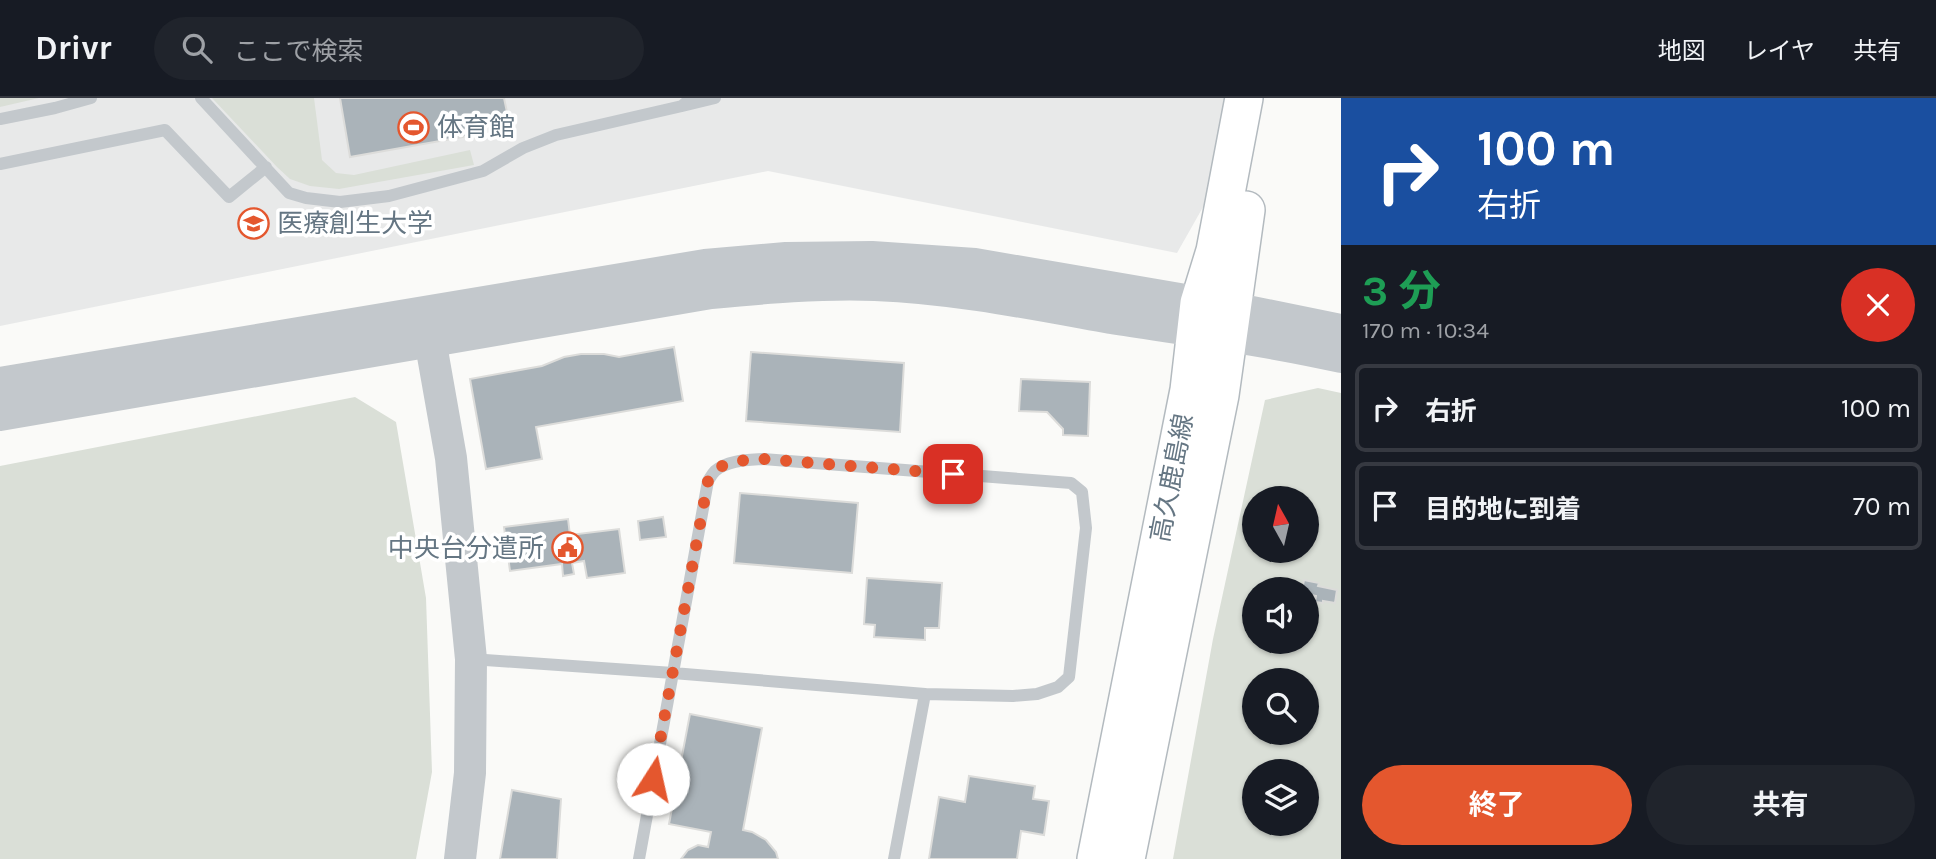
<!DOCTYPE html>
<html lang="ja">
<meta charset="utf-8">
<style>
body{margin:0;font-family:Karla,"Noto Sans JP",sans-serif;background:#20242c;color:#f1f3f6;height:100vh;display:flex;flex-direction:column;font-size:26px;white-space:nowrap}
*{box-sizing:border-box;margin:0}
p{font-size:23px;color:#9ea1a6}
.icon{flex:none;width:38px;height:38px;fill:none;stroke:currentColor;stroke-width:2;stroke-linecap:round;stroke-linejoin:round}
.map{position:relative;flex:1;overflow:hidden}
.side{display:flex;flex-direction:column;background:#171b24;width:595px}
.side>*{flex:none}
.guide{background:#1a4fa0;color:#fff;overflow:hidden}
.needle{width:46px;rotate:352deg}
.buttons{position:absolute;left:1242px;top:388px;display:grid;gap:14px}
.buttons a{display:grid;place-items:center;width:77px;height:77px;border-radius:50%;background:#171b24;box-shadow:0 2px 5px #0004;font-size:35px}
.pin{position:absolute;display:grid;place-items:center;width:60px;height:60px;color:#fff;margin:-30px;border-radius:14px;box-shadow:0 4px 10px #0006}
.me{position:absolute;width:77px;margin:-38px;rotate:10deg;stroke-linejoin:round;filter:drop-shadow(0 0 5px #0008)}
.turn{display:flex;align-items:center;gap:24px;height:147px;padding:0 21px;font-size:32px}
.turn .icon{width:91px;height:91px;stroke-width:2.5}
.turn b{display:block;font-size:49px;line-height:60px}
.round{display:grid;place-items:center;flex:none;width:74px;height:74px;border-radius:37px;background:#20242c}
.headline{display:flex;align-items:center;justify-content:space-between;height:119px;padding:0 21px}
h1{font-size:42px;font-weight:700;line-height:52px;color:#1e9e55}
.primary-button{display:flex;gap:14px;margin-top:auto;padding:14px 21px}
.primary-button a{flex:1;height:80px;border-radius:42px;background:#e4572e;color:#fff;font-size:28px;font-weight:700;line-height:80px;text-align:center}
.primary-button a+a{background:#20242c;color:#f1f3f6}
ul{padding:0;list-style:none}
li{display:flex;align-items:center;gap:21px;height:88px;margin:0 14px 10px;padding:0 7px;border:4px solid #363941;border-radius:10px}
li div{flex:1}
li b{display:block;font-size:26px}
li em{font-style:normal}
header{display:flex;align-items:center;gap:42px;box-sizing:border-box;height:98px;padding:0 35px;background:#171b24;border-bottom:2px solid #363941}
header strong{font-size:33px}
nav{display:flex;gap:38px;margin-inline-start:auto;font-size:24px}
.search{width:490px;height:63px;background:#20242c;display:flex;align-items:center;gap:18px;box-sizing:border-box;padding:0 24px;border-radius:38px;color:#9ea1a6;font-size:26px}
main{display:flex;flex:1;min-height:0}
.map>svg:first-child{display:block}
.built{fill:#e8e9e9}
.green{fill:#dadfd7;fill-rule:evenodd}
.building{fill:#aab3b9;stroke:#dcdcda;stroke-width:2}
.lines{fill:none;stroke-linecap:round;stroke-linejoin:round}
.secondary-casing{stroke:#b3babf;stroke-width:40}
.service{stroke:#c3c8cc;stroke-width:12}
.tertiary{stroke:#c3c8cc;stroke-width:32}
.secondary{stroke:#fff;stroke-width:37}
.route{stroke:#e4572e;stroke-width:12;stroke-dasharray:0 21.6}
.labels{text-anchor:middle;dominant-baseline:central;stroke-width:7;stroke-linejoin:round;paint-order:stroke}
.poi-label{font-size:26px;fill:#657683;stroke:#fff;text-anchor:start}
.street-label{font-size:26px;fill:#657683;stroke:#fff}
</style>
<header>
<strong>Drivr</strong>
<div class="search"><svg class="icon" aria-label="search" viewBox="0 0 24 24"><circle cx="10" cy="10" r="6"/><path d="M15 15l6 6"/></svg>ここで検索</div>
<nav><a>地図</a><a>レイヤ</a><a>共有</a></nav>
</header>
<main>
<div class="map">
<svg width="1341" height="761" viewBox="0 0 1341 761">
<rect width="100%" height="100%" fill="#fafaf8"/>
<path class="built" d="M0,0h1228l-17,95 -34,60 -409,-82 -768,155z"/>
<path class="green" d="M0,0h39l-39,9z
M212,0h102l8,62 14,13 18,2 116,-25 4,15 -135,24 -29,-3 -20,-7 -13,-12z
M1318,290l23,5v466h-168l40,-220 52,-239zM1255,401h52v52h-52zM1255,492h52v52h-52zM1255,583h52v52h-52zM1255,674h52v52h-52z
M355,299l41,25 30,176 6,174 -16,87h-416v-393z"/>
<path class="building" d="M340,0h164l4,19 -25,4 2,12 -135,24z
M674,249l9,54 -147,26 6,32 -56,10 -16,-90 72,-13 22,-9 17,-3h23l15,3z
M751,254l153,11 -4,69 -154,-11z
M1021,281l69,3 -2,54 -25,-1v-6l-16,-17 -28,-1z
M740,395l118,10 -6,70 -118,-10z
M663,419l3,20 -26,3 -2,-19z
M568,421l2,16 49,-6 6,44 -38,5 -3,-17 -12,2 2,11 -11,2 -1,-12 -52,7 -6,-44z
M867,480l75,5 -3,45h-14v12l-51,-3 1,-12 -11,-1z
M1304,482l15,3 -1,3 19,4 -2,13 -12,-2v2l-8,-1 1,-6 -9,-2v-4h-5z
M690,616l72,14 -19,102 9,2 14,8 10,12 2,7h-97l7,-9 10,-5 10,2 3,-15 -42,-8z
M969,678l66,10 -2,13 16,2 -5,34 -23,-4 -4,28h-88l10,-62 26,5z
M512,692l49,9 -4,60h-57z"/>
<g class="lines">
<defs>
<path id="secondary" d="M1096,761l93,-469 10,-87 16,-52 29,-153
M1126,761l94,-464 26,-185"/>
</defs>
<use href="#secondary" class="secondary-casing"/>
<path class="service" d="M201,0l88,95 17,5 34,4 49,-6 94,-25 40,-23 33,-13 126,-29 9,-8
M682,8l33,-8
M0,21l55,-11 36,-10
M0,66l165,-34 64,67 37,-30
M471,561l202,14 252,21 88,2 24,-2 21,-7 11,-10 17,-149 -4,-36 -11,-9 -308,-24c-15,1 -36,1 -48,12 -3,3 -5,7 -7,10l-69,378
M894,761l31,-165"/>
<path class="tertiary" d="M427,224l24,136 20,201 -1,114 -10,86
M0,285l705,-118 81,-7 86,-1 103,7 257,44 109,22
M0,317l711,-122c54,-5 109,-10 164,-8 79,3 158,19 236,33 77,12 154,22 230,39"/>
<use href="#secondary" class="secondary"/>
</g>
<g class="lines">
<path class="route" d="M653,681l55,-298c2,-3 4,-7 7,-10 12,-11 33,-11 48,-12l190,15"/>
</g>
<defs>
<symbol id="stadium-ring" viewBox="-11 -11 22 22"><circle r="9.5" fill="#fff" stroke="#e4572e" stroke-width="1.5"/><path d="M0-5a6.5 5 0 1 0 0 10a6.5 5 0 1 0 0-10ZM-3.5-1.8h7v3.6h-7Z" fill="#e4572e"/></symbol>
<symbol id="university-ring" viewBox="-11 -11 22 22"><circle r="9.5" fill="#fff" stroke="#e4572e" stroke-width="1.5"/><path d="M0-5L7-2L0 1L-7-2ZM-4 1L0 2.5L4 1V4Q0 6-4 4Z" fill="#e4572e"/></symbol>
<symbol id="civic-ring" viewBox="-11 -11 22 22"><circle r="9.5" fill="#fff" stroke="#e4572e" stroke-width="1.5"/><path d="M-.6-6.5H3V-4.5H.6V-3L4-1V1h2V6H-6V1h2V-1L-.6-3ZM-1.2 2.5V6h2.4V2.5Z" fill="#e4572e"/></symbol>
</defs>
<g fill-rule="evenodd">
<use href="#stadium-ring" x="396" y="12" width="35" height="35"/>
<use href="#university-ring" x="236" y="108" width="35" height="35"/>
<use href="#civic-ring" x="550" y="432" width="35" height="35"/>
</g>
<g class="labels">
<g class="poi-label">
<text x="437" y="29">体育館</text>
<text x="277" y="125">医療創生大学</text>
<text x="544" y="450" text-anchor="end">中央台分遣所</text>
</g>
<g class="street-label">
<text transform="translate(1172 380) rotate(-79)">高久鹿島線</text>
</g>
</g>
</svg>
<div class="buttons">
<a><svg class="needle" viewBox="-14 -14 28 28"><path d="M0-13l5 13h-10z" fill="#e53935"/><path d="M0 13l5-13h-10z" fill="#9ea1a6"/></svg></a>
<a><svg class="icon" aria-label="sound" viewBox="0 0 24 24"><path d="M4 9h4l5-4v14l-5-4H4zM17 9q2 3 0 6"/></svg></a>
<a><svg class="icon" aria-label="search" viewBox="0 0 24 24"><circle cx="10" cy="10" r="6"/><path d="M15 15l6 6"/></svg></a>
<a><svg class="icon" aria-label="layers" viewBox="0 0 24 24"><path d="M12 4l9 5-9 5-9-5zM3 14l9 5 9-5"/></svg></a>
</div>
<div class="pin" style="left:953px;top:376px;background:#d93025"><svg class="icon" aria-label="arrive" viewBox="0 0 24 24"><path d="M6 21V4h12l-3 4 3 4H6"/></svg></div>
<svg class="me" style="left:653px;top:681px" viewBox="-20 -20 40 40"><circle r="19" fill="#fff"/><path d="M0-13L10 11 0 6-10 11z" fill="#e4572e"/></svg>
</div>
<section class="side">
<div class="guide">
<div class="turn"><svg class="icon" aria-label="right" viewBox="0 0 24 24"><path d="M7 20v-9h11M14 6l5 5-5 5"/></svg><div><b>100 m</b>右折</div></div>
</div>
<div class="headline"><div><h1>3 分</h1><p>170 m · 10:34</p></div><a class="round" style="background:#d93025;color:#fff"><svg class="icon" aria-label="close" viewBox="0 0 24 24"><path d="M6 6l12 12M18 6L6 18"/></svg></a></div>
<ul>
<li><svg class="icon" aria-label="right" viewBox="0 0 24 24"><path d="M7 20v-9h11M14 6l5 5-5 5"/></svg><div><b>右折</b></div><em>100 m</em></li>
<li><svg class="icon" aria-label="arrive" viewBox="0 0 24 24"><path d="M6 21V4h12l-3 4 3 4H6"/></svg><div><b>目的地に到着</b></div><em>70 m</em></li>
</ul>
<div class="primary-button"><a>終了</a><a>共有</a></div>
</section>
</main>
